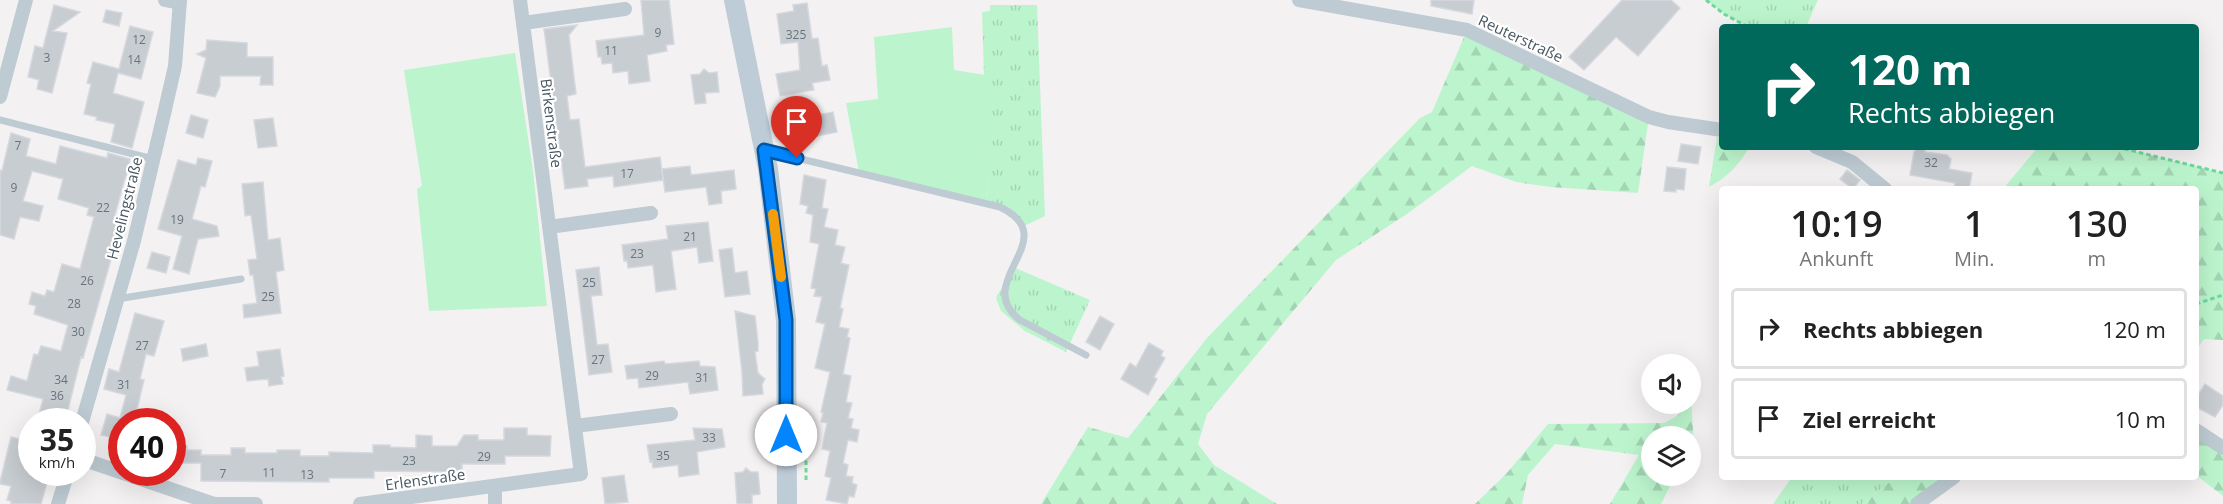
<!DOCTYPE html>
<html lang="de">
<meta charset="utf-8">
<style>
body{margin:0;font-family:"Open Sans",sans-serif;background:#f6f6f6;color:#222;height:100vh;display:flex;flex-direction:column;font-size:22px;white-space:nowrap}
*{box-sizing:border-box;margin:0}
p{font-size:20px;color:#767676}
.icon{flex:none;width:33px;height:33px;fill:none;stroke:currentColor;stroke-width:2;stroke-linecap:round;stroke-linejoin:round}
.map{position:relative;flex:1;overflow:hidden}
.sheet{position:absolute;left:1719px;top:186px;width:480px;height:294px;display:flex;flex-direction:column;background:#fff;border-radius:6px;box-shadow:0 6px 24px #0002}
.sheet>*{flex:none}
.hud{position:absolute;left:1719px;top:24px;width:480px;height:126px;border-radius:6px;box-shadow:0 6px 24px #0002;background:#00695c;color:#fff;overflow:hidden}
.tools{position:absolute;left:1641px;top:354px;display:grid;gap:12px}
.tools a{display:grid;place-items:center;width:60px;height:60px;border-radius:50%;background:#fff;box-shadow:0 6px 24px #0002;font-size:30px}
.speed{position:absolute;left:18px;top:408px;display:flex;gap:12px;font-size:30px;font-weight:700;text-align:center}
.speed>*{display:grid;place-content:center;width:78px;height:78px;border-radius:50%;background:#fff;box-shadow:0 6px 24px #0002;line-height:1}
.speed small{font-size:15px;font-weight:400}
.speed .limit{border:9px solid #d22;background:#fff;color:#111}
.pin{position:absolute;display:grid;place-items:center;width:51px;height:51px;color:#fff;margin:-62px -26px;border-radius:50% 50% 50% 0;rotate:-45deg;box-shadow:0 0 6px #0007}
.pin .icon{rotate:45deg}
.me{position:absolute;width:66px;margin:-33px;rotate:0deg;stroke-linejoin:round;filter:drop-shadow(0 0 4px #0008)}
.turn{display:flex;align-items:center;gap:21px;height:126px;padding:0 30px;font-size:27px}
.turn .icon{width:78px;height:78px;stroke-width:2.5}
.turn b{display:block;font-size:42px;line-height:51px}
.eta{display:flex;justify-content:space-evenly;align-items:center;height:102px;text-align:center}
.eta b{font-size:36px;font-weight:600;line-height:42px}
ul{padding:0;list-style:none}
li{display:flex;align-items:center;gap:18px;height:81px;margin:0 12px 9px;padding:0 18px;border:3px solid #e0e0e0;border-radius:6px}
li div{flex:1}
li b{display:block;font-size:22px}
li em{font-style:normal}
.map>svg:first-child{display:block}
.grass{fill:url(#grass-tufts)}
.forest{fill:url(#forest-firs)}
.green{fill:#bcf5cd}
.building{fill:#c8cdd2;stroke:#d5d8de;stroke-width:1.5}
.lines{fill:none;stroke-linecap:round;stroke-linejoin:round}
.path{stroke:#6fd89b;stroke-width:3;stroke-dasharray:4.5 3;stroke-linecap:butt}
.lane{stroke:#becbd3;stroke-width:7}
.street{stroke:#becbd3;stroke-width:14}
.secondary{stroke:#bdccd7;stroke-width:20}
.route-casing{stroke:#0257a4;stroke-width:15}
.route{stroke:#0386fd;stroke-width:10}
.slow{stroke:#f59e0b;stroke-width:10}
.labels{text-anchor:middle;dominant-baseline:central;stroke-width:4.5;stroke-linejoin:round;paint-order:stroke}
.number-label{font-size:12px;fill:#67747e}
.street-label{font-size:15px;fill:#475762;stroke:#fff}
</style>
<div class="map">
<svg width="2223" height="504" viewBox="0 0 2223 504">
<defs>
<pattern id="grass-tufts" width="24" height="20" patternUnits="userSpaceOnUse" patternTransform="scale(1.5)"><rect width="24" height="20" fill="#bcf5cd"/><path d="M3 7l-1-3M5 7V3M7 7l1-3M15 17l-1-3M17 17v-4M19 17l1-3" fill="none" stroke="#a3d4b3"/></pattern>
<pattern id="forest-firs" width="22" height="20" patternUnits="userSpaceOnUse" patternTransform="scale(1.5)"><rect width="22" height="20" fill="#bcf5cd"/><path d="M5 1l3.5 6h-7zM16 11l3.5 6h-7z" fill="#a3d4b3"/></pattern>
</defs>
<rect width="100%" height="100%" fill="#f4f1f2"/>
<path class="grass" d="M1706,0h112l-12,27h-58l-24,-13z
M990,5h47l8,211 -23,11 -4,-8 -30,-14 -6,-193 8,-1z
M1013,267l77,33 -24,52 -41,-21 -24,-20 -5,-13z
M1792,477h104l-34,27h-89z"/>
<path class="forest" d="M1467,30l182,87 -11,76 -87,-6 -35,-5 -44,-16 -65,48 -71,46 -129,154 -9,30 16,21 63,39h-236l47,-77 40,11 79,-100 213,-220 12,-6z
M1717,137l5,1v9h27c-10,19 -22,30 -40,40z
M2038,147h79l106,26v167l-19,-1 -8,11v-161h-193z
M1691,398l2,33 -2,10 -1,-5h-38v40h23l-14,28h-51l29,-49 -84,-11 -27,31 -6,29h-47l31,-30 42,-50 116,-1 13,-7 10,-12h3z
M2196,430l27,18v48l-27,-21z
M1896,477h58l-37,27h-55z"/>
<path class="green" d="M952,27l2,43 31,5 3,130 -129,-33 -13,-69 32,-4 -4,-62z
M515,53l18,117 14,136 -118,5 -12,-122 5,-3 -18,-116z"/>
<path class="building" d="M641,0h28l5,44 -8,1 1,6 -20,4 3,26 -21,3 -1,-13 -15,2 -1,-10 -10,1 -1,-7h-3l-2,-16 48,-6z
M1431,0h43l-2,14 -41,-8z
M1622,0h49l9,8 -42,48 -22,-19 -32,33 -15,-13z
M807,3l5,36 6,-1 4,28 5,-1 3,15 -18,3 2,7 -34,6 -4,-22 24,-4 -2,-28 -17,2 -4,-30 17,-3 -1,-6z
M54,5l26,7 -27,19 14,2 -15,60 -15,-4 2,-9 -11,-3 7,-31 8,2z
M106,10l16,3 -3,13 -16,-4z
M577,25l-8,10 7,59 -9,2 3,24 9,-1 6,48 75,-10 3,23 -49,7 -1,-11 -26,3 1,7 -23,3 -21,-160z
M130,26l23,6 -12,47 -23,-6 -5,20 31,9 -12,46 -21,-6 4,-18 -19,-4 1,-3 -13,-3 7,-30 -4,-1 6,-21 26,7z
M207,40l40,3v14h26v28h-13l1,-9h-41v10l-5,11 -18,-4 9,-35 -9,-4 9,-4z
M704,69l5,4 8,-1 2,20 -14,1 1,10 -11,1 -4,-29 9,-1z
M833,112l4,20 -49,10 -4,-21z
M191,115l17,5 -5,18 -17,-5z
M273,118l4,28 -19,2 -4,-28z
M11,133l19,6 -4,17 30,8 4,-18 47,12 1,-5 22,6 -1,6 5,5 -7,3 -3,9 -11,40 8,2 -38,134 -2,-1 -16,65h-28l6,-23 -36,-9 4,-14 16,5 7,-27 4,1 3,-9 20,5 7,-26 -34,-11 2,-8 -7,-2 3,-12 13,4 2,-6 7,2 8,-28 18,5 14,-52 -7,-2 2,-7 -31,-9 5,-20 -31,-8 -9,30 20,5 -4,15 -19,-4 -6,22 -14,-4v-65l2,1z
M1681,144l20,3 -3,17 -20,-3z
M1918,147h6l1,5 22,3 4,4 -2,10 23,4 -3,16h-15l1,-6 -45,-8 4,-23z
M198,158l14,3 -7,26 -4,-1 -9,33 25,7 2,10 -21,3 -9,35 -16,-5 9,-33 -24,-7 20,-69 18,5z
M690,166l1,9 43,-5 2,19 -15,2 1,12 -13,2 -3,-18 -41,5 -3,-23z
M1667,167l19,2 -2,21 -8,-1v3l-12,-1z
M1847,170l13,10 -7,9 -13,-10z
M804,175l22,5 -4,28 6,1 -4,18 14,3 -3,15 10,2 -4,16 8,2 -9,43 3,1 -4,18 10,2 -2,8 3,1 -7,36 8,2 -5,26 6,1 -4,15 5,1 -2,9 8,2 -2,12 -9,-2 -5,23 5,2 -2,11 7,1 -1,6 5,2 -3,12 -5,-1 -2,8 -21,-4 5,-22 -6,-2 5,-25 -8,-2 5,-26 -6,-1 2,-9 -2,-1 9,-40 -15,-4 10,-44 -9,-2 6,-25 -8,-1 2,-7 -5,-1 8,-44 -9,-2 3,-27 -7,-2 2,-7 -8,-2z
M263,182l5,58 12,-2 4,32 -8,2 5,41 -37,5 -1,-13 14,-2 -4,-28h-3l-2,-15 9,-1 -6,-44 -6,1 -3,-32z
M708,222l5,39 -14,2 -2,-16 -26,4 5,38 -20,3 -3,-27 -25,3 -1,-7h-3l-2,-16 46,-6 -2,-13z
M732,248l3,25 12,-2 3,23 -25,3 -6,-47z
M152,252l18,5 -4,16 -19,-5z
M599,267l3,28 -11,1 6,49 11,-1 4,28 -23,3 -13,-105z
M735,311l20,5 3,26v9l-3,1 3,21 7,6 -3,5 1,10 -20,2 -1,-24z
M135,313l29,8 -10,35 -8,-2 -6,25 4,1 -10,42h-12v18l-21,-5 6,-21 13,4 6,-23 -22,-6 5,-20 10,3z
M1100,316l14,8 -14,26 -14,-8z
M1149,343l14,8 -2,5 4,2 -11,19 3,2 -9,16 -27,-16 9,-16 6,4z
M206,344l2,12 -25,5 -2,-12z
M280,349l4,27 -3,1 2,7 -14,2 -1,-7 -21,2 -2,-13 14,-2 -2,-14z
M664,361l1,3 34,-3 1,5 15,1 3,23 -28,4 -2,-12 -49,6 -1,-10 -11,1 -2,-13z
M2205,384l18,12v9l-8,12 -19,-10v-9z
M504,428h23v7l24,1 -1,20h-45v8h-43v8l-88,-1v7h-45v4l-128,-1v-18h-29v-18l15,1v4h14v5h30v-7h14v5h32v-3h23v6h29v-4l44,1v-8h17v2l26,1v-13l16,1v10h25l7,-11h14v5h26z
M693,428l29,1 3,18 -28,5 2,22 -20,3 -1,-12 -25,3 -1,-7 -2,1 -3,-17 48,-5z
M11,437l21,5v30h18l-9,32h-30v-3l-4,-1 4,-14 -11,-2v-2z
M746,468l5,4h7l2,22 -8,1v9h-15l-2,-31 8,-1z
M624,475l4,27 -23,2 -3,-26z"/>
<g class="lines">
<path class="path" d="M1706,0l18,14 24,13
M2117,147l106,26
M2196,304l27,-9
M806,453v27"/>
<path class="lane" d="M0,120l153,39
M768,151l232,56c66,32 -30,74 20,113l66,35
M117,299l124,-20"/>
<path class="street" d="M165,0l15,3
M1299,0l168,30 182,87 19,5 54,8
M523,23l102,-14
M0,97l26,-97
M1816,147l36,15 33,27
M549,227l102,-14
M82,422l52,-181 30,-127 11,-48 5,-66
M575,426l96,-12
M2196,430l27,18
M82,459l132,45h42
M495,486v18
M58,504l10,-32
M360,504l221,-30 -61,-474
M1917,504l37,-27"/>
<path class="secondary" d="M734,0l34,169 18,151 1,184"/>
</g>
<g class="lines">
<defs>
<path id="route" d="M786,435v-115l-22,-170 33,8"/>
</defs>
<use href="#route" class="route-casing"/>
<use href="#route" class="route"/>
<path class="slow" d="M773,214l8,63"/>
</g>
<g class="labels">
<g class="number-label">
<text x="658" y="32">9</text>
<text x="796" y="34">325</text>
<text x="139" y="39">12</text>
<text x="611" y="50">11</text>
<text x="47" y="57">3</text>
<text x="134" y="59">14</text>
<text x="18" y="145">7</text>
<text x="1931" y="162">32</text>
<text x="627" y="173">17</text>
<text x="14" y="187">9</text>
<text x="103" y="207">22</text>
<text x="177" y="219">19</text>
<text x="690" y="236">21</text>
<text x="637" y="253">23</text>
<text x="87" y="280">26</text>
<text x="589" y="282">25</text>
<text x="268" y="296">25</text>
<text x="74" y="303">28</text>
<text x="78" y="331">30</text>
<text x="142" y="345">27</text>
<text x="598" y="359">27</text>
<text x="652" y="375">29</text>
<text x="702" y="377">31</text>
<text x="61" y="379">34</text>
<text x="124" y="384">31</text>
<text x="57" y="395">36</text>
<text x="709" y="437">33</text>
<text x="663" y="455">35</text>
<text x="484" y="456">29</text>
<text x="409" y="460">23</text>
<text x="269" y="472">11</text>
<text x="223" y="473">7</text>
<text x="307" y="474">13</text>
</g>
<g class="street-label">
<text transform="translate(1521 38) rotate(25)">Reuterstraße</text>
<text transform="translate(552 123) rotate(83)">Birkenstraße</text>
<text transform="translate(124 208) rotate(-76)">Hevelingstraße</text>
<text transform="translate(425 479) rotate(-8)">Erlenstraße</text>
</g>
</g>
</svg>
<div class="tools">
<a><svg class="icon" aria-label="sound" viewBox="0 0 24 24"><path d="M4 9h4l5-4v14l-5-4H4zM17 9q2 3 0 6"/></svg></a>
<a><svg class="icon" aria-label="layers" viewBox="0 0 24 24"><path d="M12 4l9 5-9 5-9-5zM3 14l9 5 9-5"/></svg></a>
</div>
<div class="speed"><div>35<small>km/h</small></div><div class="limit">40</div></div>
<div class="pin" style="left:797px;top:158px;background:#d93025"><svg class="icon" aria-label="arrive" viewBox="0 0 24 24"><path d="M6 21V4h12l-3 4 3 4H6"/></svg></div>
<svg class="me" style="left:786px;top:435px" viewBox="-20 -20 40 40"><circle r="19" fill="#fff"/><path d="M0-13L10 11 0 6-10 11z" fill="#0386fd"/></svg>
<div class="hud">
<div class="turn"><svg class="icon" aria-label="right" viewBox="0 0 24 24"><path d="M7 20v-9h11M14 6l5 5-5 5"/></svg><div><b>120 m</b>Rechts abbiegen</div></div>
</div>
<section class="sheet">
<div class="eta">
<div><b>10:19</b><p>Ankunft</p></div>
<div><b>1</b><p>Min.</p></div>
<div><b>130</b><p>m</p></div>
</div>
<ul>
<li><svg class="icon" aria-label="right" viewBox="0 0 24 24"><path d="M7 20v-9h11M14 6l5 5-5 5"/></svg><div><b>Rechts abbiegen</b></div><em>120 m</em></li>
<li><svg class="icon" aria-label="arrive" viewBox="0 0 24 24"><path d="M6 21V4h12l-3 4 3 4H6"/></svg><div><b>Ziel erreicht</b></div><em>10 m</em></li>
</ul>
</section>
</div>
